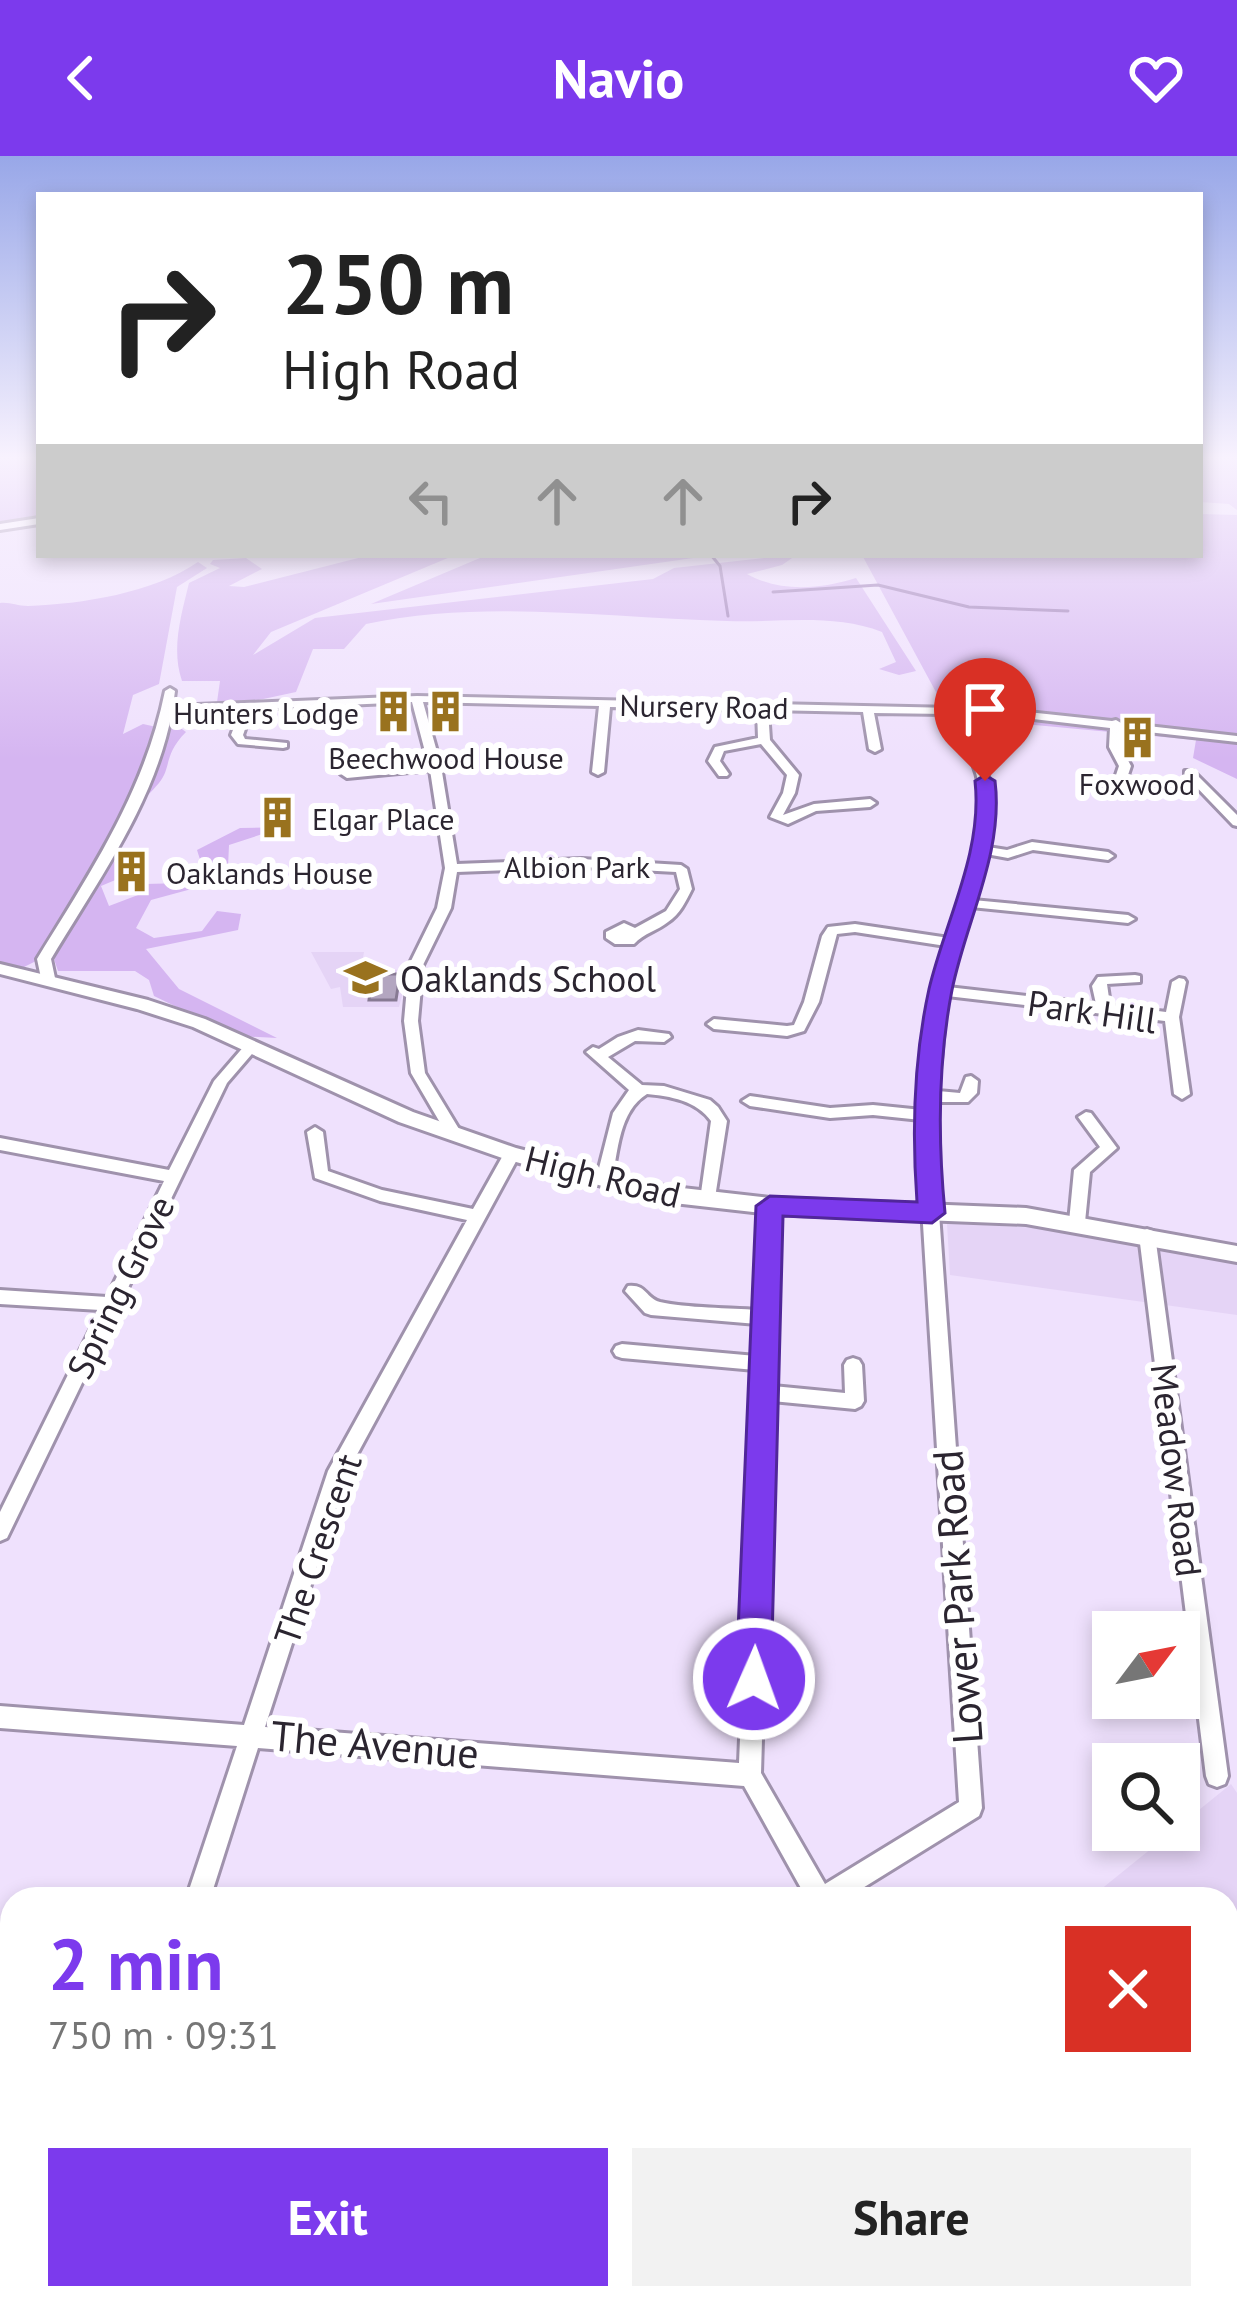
<!DOCTYPE html>
<meta charset="utf-8">
<style>
body{margin:0;font-family:"PT Sans",sans-serif;background:#f2f2f2;color:#222;height:100vh;display:flex;flex-direction:column;font-size:45px;white-space:nowrap}
*{box-sizing:border-box;margin:0}
p{font-size:39px;color:#767676}
.icon{flex:none;width:66px;height:66px;fill:none;stroke:currentColor;stroke-width:2;stroke-linecap:round;stroke-linejoin:round}
.map{position:relative;flex:1;overflow:hidden}
.drawer{position:absolute;left:0px;top:1731px;width:1239px;height:423px;display:flex;flex-direction:column;background:#fff;border-radius:36px 36px 0 0;box-shadow:0 6px 18px #0003}
.drawer>*{flex:none}
.hud{position:absolute;left:36px;top:36px;width:1167px;height:366px;border-radius:0px;box-shadow:0 6px 18px #0003;background:#fff;color:#222;overflow:hidden}
.needle{width:78px;rotate:58deg}
.tools{position:absolute;left:1092px;top:1455px;display:grid;gap:24px}
.tools a{display:grid;place-items:center;width:108px;height:108px;border-radius:0px;background:#fff;box-shadow:0 6px 18px #0003;font-size:60px}
.pin{position:absolute;display:grid;place-items:center;width:102px;height:102px;color:#fff;margin:-123px -51px;border-radius:50% 50% 50% 0;rotate:-45deg;box-shadow:0 0 12px #0007}
.pin .icon{rotate:45deg}
.me{position:absolute;width:132px;margin:-66px;rotate:2deg;stroke-linejoin:round;filter:drop-shadow(0 0 9px #0008)}
.turn{display:flex;align-items:center;gap:42px;height:252px;padding:0 48px;font-size:54px}
.turn .icon{width:156px;height:156px;stroke-width:2.5}
.turn b{display:block;font-size:84px;line-height:102px}
.lanes{display:flex;align-items:center;height:114px;padding:0 48px;background:#0003;justify-content:center;gap:60px;direction:ltr}
.lanes .off{opacity:.35}
.round{display:grid;place-items:center;flex:none;width:126px;height:126px;border-radius:0px;background:#f2f2f2}
.head{display:flex;align-items:center;justify-content:space-between;height:204px;padding:0 48px}
h1{font-size:72px;font-weight:600;line-height:90px;color:#7c3aed}
.primary-button{display:flex;gap:24px;margin-top:auto;padding:24px 48px}
.primary-button a{flex:1;height:138px;border-radius:0px;background:#7c3aed;color:#fff;font-size:48px;font-weight:600;line-height:138px;text-align:center}
.primary-button a+a{background:#f2f2f2;color:#222}
header{display:flex;justify-content:space-between;align-items:center;height:156px;padding:0 48px;background:#7c3aed;color:#fff;font-size:54px;font-weight:600}
.map>svg:first-child{display:block}
.built{fill:#e5d4f6}
.green{fill:#d5b5f1}
.lines{fill:none;stroke-linecap:round;stroke-linejoin:round}
.stream{stroke:#9473b0;stroke-width:3}
.building{fill:#b3a6c0;stroke:#877a93;stroke-width:3}
.minor-casing{stroke:#9f92ac;stroke-width:6}
.major-casing{stroke:#9f92ac;stroke-width:6}
.minor{fill:#fff;fill-rule:evenodd}
.major{fill:#fff;fill-rule:evenodd}
.rail-casing{stroke:#4f4755;stroke-width:10}
.rail{stroke:#fff;stroke-width:6;stroke-dasharray:16;stroke-linecap:butt}
.route{fill:#7c3aed;stroke:#51269a;stroke-width:3}
.labels{text-anchor:middle;dominant-baseline:central;stroke-width:12;stroke-linejoin:round;paint-order:stroke}
.far-street-label{font-size:30px;fill:#2b2530;stroke:#fff}
.far-poi-label{font-size:30px;fill:#2b2530;stroke:#fff}
.poi-label{font-size:36px;fill:#2b2530;stroke:#fff;text-anchor:start}
.street-label{font-size:36px;fill:#2b2530;stroke:#fff}
.near-street-label{font-size:42px;fill:#2b2530;stroke:#fff}
</style>
<header><svg class="icon" aria-label="back" viewBox="0 0 24 24"><path d="M15 5l-7 7 7 7"/></svg>Navio<svg class="icon" aria-label="heart" viewBox="0 0 24 24"><path d="M12 20l-8-8c-3-5 5-10 8-4 3-6 11-1 8 4z"/></svg></header>
<div class="map">
<svg width="1237" height="2152" viewBox="0 0 1237 2152">
<rect width="100%" height="100%" fill="#efe1fd"/>
<path class="built" d="M311,796h53l-3,17 48,1 -10,37h-56l-3,-20 -9,2z
M947,1067l126,7 164,31v54l-287,-40z
M1231,1628l6,9v500l-10,-4v-390h-138z
M399,2142h357l-34,10h-335z"/>
<path class="green" d="M0,301h39v62l-39,6z
M1200,301h37v53l-8,-6 -29,-2z
M1200,358l37,1v264l-44,-21 3,-18 -256,-24 4,-9 -82,-152h338z
M370,399h85l-184,77 -18,23 62,-37 338,-39 21,-11 117,-13 4,1 -13,9 -35,9c34,19 74,15 109,4l60,93 -17,4 -20,-6 17,-7 -14,-30c-49,-19 -103,-9 -155,-11 -118,-3 -245,-22 -361,3l-22,25h-31l-17,43 -47,10h-32l3,-21h-38c-11,-32 -1,-65 7,-98l31,-15 -10,-4 3,-4 33,-2 16,11 -33,17 15,1z
M487,399h227l-343,49z
M198,406l9,6 -30,19 -18,97 -26,11 -10,39 20,-10 18,4 6,-12 24,-9h19l-35,17 11,8c-23,23 -14,35 -27,51 -32,37 -38,26 -57,78l32,2 -2,10 -31,13 8,20 29,-11 6,-11 42,-1 17,-14 -6,-19 43,-22 44,-1 -55,18 -1,22 47,-2 3,9 -68,10 -59,16 -15,28 18,10 48,-7 15,-20 24,3 -3,16 -92,19 33,40 98,49 -40,-2 -83,-40 -5,-16 -14,-9h-77l-6,-18 -32,16 -20,-1v-365c10,-1 17,3 28,3 54,-2 125,-13 170,-44z
M216,2142h183l-12,10h-174z"/>
<g class="lines">
<path class="stream" d="M711,399l9,11 8,50
M773,436l105,-7 91,22 99,4"/>
</g>
<path class="building" d="M374,818h26l-4,26h-27l1,-7h-6z"/>
<g class="lines">
<defs>
<path id="minor" d="M170,532l5,3 -2,15 244,-10 582,13 113,12 4,-1 5,3 116,13v6l-116,-13v18l10,19 -7,21 -6,4 -6,-4 7,-21 -10,-19 1,-19 -111,-13 -41,-1 28,52 8,38 -6,43 19,3 25,-8 76,10 6,4 -6,4 -75,-10 -25,8 -22,-4 -13,46 155,15 7,4 -7,4 -157,-16 -23,80 148,17 -4,-18 6,-9 37,-2 5,1v6l-33,2 3,21 56,7 6,-30 7,-4 5,1 2,3 -7,35 11,77 -8,5 -8,-5 -9,-73 -218,-25 -9,95 22,2 6,-16 5,-1 7,5 -1,12 -9,9h-31l-3,42 48,664 -3,8 -134,83h-38l-63,-113 -486,-38 -48,151h-24l51,-153 -237,-18v-22l244,19 84,-254 139,-251 -87,-19 -65,-23 -8,-46 8,-5 8,5 5,39 54,19 91,19 33,-59h12l2,4 -173,319 -82,254 474,36 16,-393 -133,-12 -6,-2 -3,-5 3,-5 6,-2 134,12 1,-32 -106,-9 -6,-2 -20,-22 3,-5c19,-2 17,12 32,16 25,6 71,6 98,8l4,-104 8,-6 8,6 -5,180 72,7 -1,-28 3,-5 6,-2 6,2 3,5 2,36 -3,5 -6,3 -83,-8 -11,372 64,111 134,-82 -41,-658 3,-24 -48,-5 -43,3 -80,-12 -8,-5 8,-5 80,12 43,-3 49,5 11,-119 13,-45 -91,-14 -18,2 -18,68 -15,29 -17,5 -73,-7 -7,-5 7,-5 73,7 7,-1 10,-23 18,-66 6,-9 27,-3 94,14c15,-53 46,-118 24,-174 -6,-17 -17,-33 -26,-50l-73,-1 7,36 -6,3 -6,-3 -6,-37 -95,-2 2,30 29,35 -4,18 -12,22 31,-11 56,-5 6,4 -6,4 -54,4 -28,13 -18,-7 13,-24 4,-18 -26,-31 -37,7 -4,10 9,13 -2,2h-8l-11,-15 7,-14 43,-9 -1,-28 -147,-3 -6,65 -6,3 -6,-3 7,-66 -176,-4 18,64 16,98 125,-5 99,6 6,4 5,20c-6,12 -12,25 -24,33 -11,9 -24,11 -34,22h-19l-9,-6v-6l18,-9 11,5 31,-17 14,-22 -4,-17 -94,-5 -125,5 -6,36 -28,57 -5,56 7,52 37,61 -8,5 -5,-1 -38,-65 -7,-52 5,-56 28,-57 8,-40 -15,-98 -83,8 -6,-4 6,-4 81,-7 -16,-61 -160,7 -9,26 2,4 42,4v4l-4,1 -45,-4 -7,-9 10,-26 -69,3c-17,91 -75,170 -121,247l4,19 -7,4 -7,-4 -4,-19c53,-86 108,-168 128,-268z
M1185,615h8l44,44v11l-4,-1 -48,-50z
M638,874l31,4 2,3 -7,5 -29,-1 -27,16 34,28 22,1 46,14 8,7 9,14 -13,83h-12l-2,-4 11,-79c-14,-20 -41,-25 -64,-27 -28,17 -29,57 -35,86l-8,6 -8,-6 17,-67 16,-23 -43,-38 7,-5 6,2 19,-12z
M251,886l7,5 -31,36 -220,455 -7,3v-29l100,-202 -100,-6v-14l107,7 57,-116 -164,-31v-12l169,32 45,-89 32,-37z
M1086,956l5,1 26,35 -27,24 -5,50 -8,6 -8,-6 5,-52 26,-23 -22,-30z
M1147,1073l6,2 2,4 73,541 -3,8 -8,3 -8,-3 -3,-8 -67,-541 2,-4z
M47,2142h28l-4,10h-28z"/>
<path id="major" d="M39,362v6l-39,6v-6z
M0,808l148,36 57,19 208,93 103,36 140,37 114,13 256,10 211,38v16l-211,-38 -256,-10 -114,-13 -151,-42 -106,-37 -206,-95 -56,-18 -137,-35z"/>
</defs>
<use href="#minor" class="minor-casing"/>
<use href="#major" class="major-casing"/>
<use href="#minor" class="minor"/>
<use href="#major" class="major"/>
<defs>
<path id="rail" d="M1227,2023l10,2
M1227,2055l10,3
M1227,2092l10,4
M533,2152l21,-10
M574,2152l21,-10"/>
</defs>
<use href="#rail" class="rail-casing"/>
<use href="#rail" class="rail"/>
</g>
<linearGradient id="sky" x2="0" y2="1"><stop stop-color="#98a7e8"/><stop offset="0.5" stop-color="#f8f2fe"/><stop offset="1" stop-color="#f8f2fe" stop-opacity="0"/></linearGradient>
<rect width="1237" height="603" fill="url(#sky)"/>
<path class="route" d="M985,619l10,6c9,71 -29,140 -43,209 -14,72 -14,151 -7,223l-13,10 -149,-7 -12,463 -5,12 -12,5 -13,-5 -5,-12 20,-473 14,-10 147,6c-5,-68 -3,-145 12,-213 16,-68 54,-137 46,-208z"/>
<defs>
<symbol id="building-bare" viewBox="-9 -9 18 18"><path d="M-4-6H4V6H1V3H-1V6H-4ZM-2.5-4.3h1.7v1.8h-1.7ZM.8-4.3h1.7v1.8H.8ZM-2.5-1h1.7V.8h-1.7ZM.8-1h1.7V.8H.8Z" fill="#99721e" stroke="#fff" stroke-width="2.5" paint-order="stroke"/></symbol>
<symbol id="school-bare" viewBox="-9 -9 18 18"><path d="M0-5L7-2L0 1L-7-2ZM-4 1L0 2.5L4 1V4Q0 6-4 4Z" fill="#99721e" stroke="#fff" stroke-width="2.5" paint-order="stroke"/></symbol>
</defs>
<g fill-rule="evenodd">
<use href="#building-bare" x="416" y="526" width="59" height="59"/>
<use href="#building-bare" x="364" y="526" width="59" height="59"/>
<use href="#building-bare" x="1108" y="552" width="59" height="59"/>
<use href="#building-bare" x="248" y="632" width="59" height="59"/>
<use href="#building-bare" x="102" y="686" width="59" height="59"/>
<use href="#school-bare" x="336" y="792" width="59" height="59"/>
</g>
<g class="labels">
<g class="far-street-label">
<text transform="translate(704 550) rotate(1)">Nursery Road</text>
<text x="577" y="710">Albion Park</text>
</g>
<g class="far-poi-label">
<text x="359" y="556" text-anchor="end">Hunters Lodge</text>
<text x="446" y="601">Beechwood House</text>
<text x="1137" y="627">Foxwood</text>
<text x="312" y="662" text-anchor="start">Elgar Place</text>
<text x="166" y="716" text-anchor="start">Oaklands House</text>
</g>
<g class="poi-label">
<text x="400" y="822">Oaklands School</text>
</g>
<g class="street-label">
<text transform="translate(1092 855) rotate(8)">Park Hill</text>
<text transform="translate(603 1020) rotate(14)">High Road</text>
<text transform="translate(120 1131) rotate(-64)">Spring Grove</text>
<text transform="translate(1177 1314) rotate(83)">Meadow Road</text>
<text transform="translate(317 1393) rotate(-71)">The Crescent</text>
</g>
<g class="near-street-label">
<text transform="translate(957 1441) rotate(-94)">Lower Park Road</text>
<text transform="translate(375 1588) rotate(5)">The Avenue</text>
</g>
</g>
</svg>
<div class="tools">
<a><svg class="needle" viewBox="-14 -14 28 28"><path d="M0-13l5 13h-10z" fill="#e53935"/><path d="M0 13l5-13h-10z" fill="#767676"/></svg></a>
<a><svg class="icon" aria-label="search" viewBox="0 0 24 24"><circle cx="10" cy="10" r="6"/><path d="M15 15l6 6"/></svg></a>
</div>
<div class="pin" style="left:985px;top:625px;background:#d93025"><svg class="icon" aria-label="arrive" viewBox="0 0 24 24"><path d="M6 21V4h12l-3 4 3 4H6"/></svg></div>
<svg class="me" style="left:754px;top:1523px" viewBox="-20 -20 40 40"><circle r="17" fill="#7c3aed" stroke="#fff" stroke-width="3"/><path d="M0-11L8 9 0 5-8 9z" fill="#fff"/></svg>
<div class="hud">
<div class="turn"><svg class="icon" aria-label="right" viewBox="0 0 24 24"><path d="M7 20v-9h11M14 6l5 5-5 5"/></svg><div><b>250 m</b>High Road</div></div>
<div class="lanes"><svg class="icon off" aria-label="left" viewBox="0 0 24 24"><path d="M17 20v-9H6M10 6l-5 5 5 5"/></svg><svg class="icon off" aria-label="ahead" viewBox="0 0 24 24"><path d="M12 20V5M6 11l6-6 6 6"/></svg><svg class="icon off" aria-label="ahead" viewBox="0 0 24 24"><path d="M12 20V5M6 11l6-6 6 6"/></svg><svg class="icon" aria-label="right" viewBox="0 0 24 24"><path d="M7 20v-9h11M14 6l5 5-5 5"/></svg></div>
</div>
<section class="drawer">
<div class="head"><div><h1>2 min</h1><p>750 m · 09:31</p></div><a class="round" style="background:#d93025;color:#fff"><svg class="icon" aria-label="close" viewBox="0 0 24 24"><path d="M6 6l12 12M18 6L6 18"/></svg></a></div>
<div class="primary-button"><a>Exit</a><a>Share</a></div>
</section>
</div>
